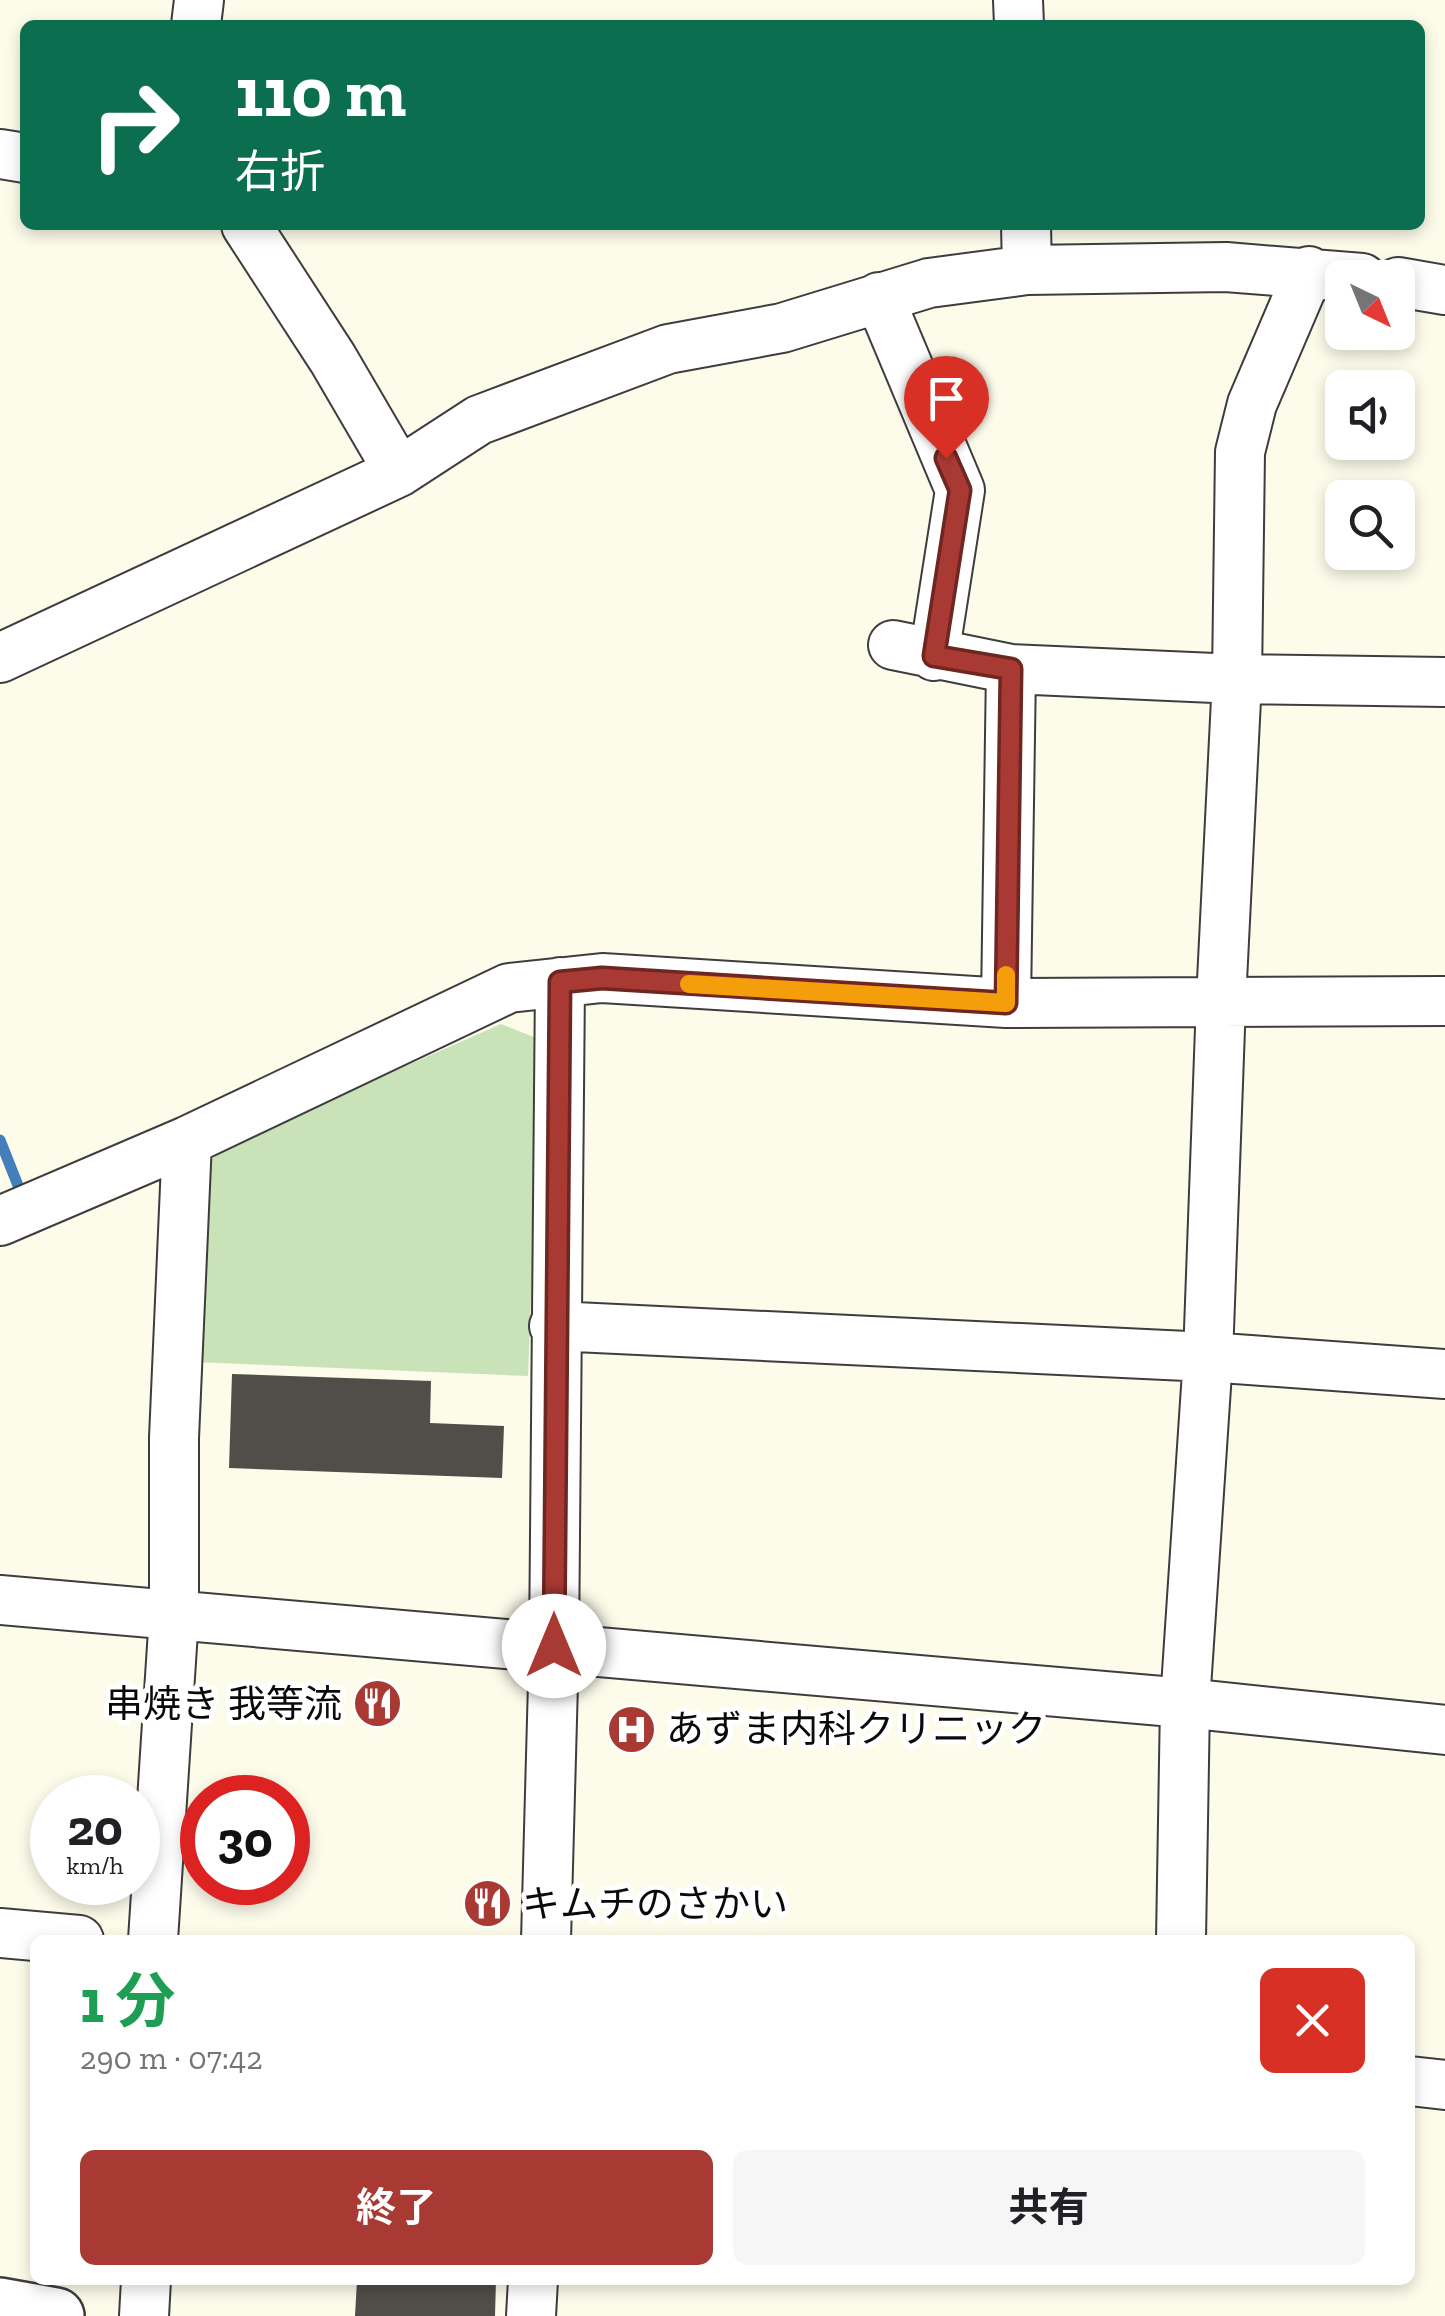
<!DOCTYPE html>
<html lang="ja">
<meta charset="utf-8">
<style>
body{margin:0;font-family:"Zilla Slab","Noto Sans JP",serif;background:#f6f6f6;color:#202124;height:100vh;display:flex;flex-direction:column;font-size:38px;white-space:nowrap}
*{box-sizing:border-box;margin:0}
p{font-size:32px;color:#757577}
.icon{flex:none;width:55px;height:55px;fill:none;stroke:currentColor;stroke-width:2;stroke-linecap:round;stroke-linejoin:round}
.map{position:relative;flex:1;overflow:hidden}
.panel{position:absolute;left:30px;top:1935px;width:1385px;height:350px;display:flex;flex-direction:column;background:#fff;border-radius:15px;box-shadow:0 5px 15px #0003}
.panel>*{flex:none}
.banner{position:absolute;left:20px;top:20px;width:1405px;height:210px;border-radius:15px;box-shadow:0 5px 15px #0003;background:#0b6e4f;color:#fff;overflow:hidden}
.needle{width:65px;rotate:137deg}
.tools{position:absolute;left:1325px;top:260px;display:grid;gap:20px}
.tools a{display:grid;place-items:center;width:90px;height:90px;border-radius:15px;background:#fff;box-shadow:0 5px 15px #0003;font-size:50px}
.speed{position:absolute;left:30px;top:1775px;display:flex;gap:20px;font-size:50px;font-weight:700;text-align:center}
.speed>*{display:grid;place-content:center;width:130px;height:130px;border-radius:50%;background:#fff;box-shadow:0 5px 15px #0003;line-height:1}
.speed small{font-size:25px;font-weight:400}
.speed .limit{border:15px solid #d22;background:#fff;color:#111}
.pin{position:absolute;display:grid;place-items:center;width:85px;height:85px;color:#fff;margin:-102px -42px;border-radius:50% 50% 50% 0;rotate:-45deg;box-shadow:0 0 10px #0007}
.pin .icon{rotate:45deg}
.me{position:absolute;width:110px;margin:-55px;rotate:0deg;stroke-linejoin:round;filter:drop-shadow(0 0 8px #0008)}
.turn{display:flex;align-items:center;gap:35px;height:210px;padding:0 50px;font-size:45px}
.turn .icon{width:130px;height:130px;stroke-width:2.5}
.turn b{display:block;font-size:70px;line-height:85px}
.round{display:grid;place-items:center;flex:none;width:105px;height:105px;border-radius:15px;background:#f6f6f6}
.head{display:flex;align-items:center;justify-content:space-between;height:170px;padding:0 50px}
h1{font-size:60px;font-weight:700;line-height:75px;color:#1e9e55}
.action{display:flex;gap:20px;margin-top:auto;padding:20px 50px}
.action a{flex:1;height:115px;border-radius:15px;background:#a93a33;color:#fff;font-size:40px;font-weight:700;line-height:115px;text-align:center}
.action a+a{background:#f6f6f6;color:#202124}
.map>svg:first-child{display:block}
.green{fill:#c9e2b8}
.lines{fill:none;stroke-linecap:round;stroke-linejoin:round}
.stream{stroke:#447fbc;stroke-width:11}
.building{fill:#514d48}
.minor-casing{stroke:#3d3d3d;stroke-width:52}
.tertiary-casing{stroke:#3d3d3d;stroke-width:60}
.minor{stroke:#fff;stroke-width:48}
.tertiary{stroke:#fff;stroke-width:55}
.route-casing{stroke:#6e2621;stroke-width:25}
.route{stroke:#a93a33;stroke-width:18}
.slow{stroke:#f59e0b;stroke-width:18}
.labels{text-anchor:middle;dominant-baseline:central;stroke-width:10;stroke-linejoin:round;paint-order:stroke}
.poi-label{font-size:38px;fill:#0a0a0a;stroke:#fff;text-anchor:start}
</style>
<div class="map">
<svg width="1445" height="2316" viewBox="0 0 1445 2316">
<rect width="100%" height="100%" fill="#fdfbea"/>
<path class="green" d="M501,1024l40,16 -13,336 -334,-14 8,-190 20,-25z"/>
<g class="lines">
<path class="stream" d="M0,1140l19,48"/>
</g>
<path class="building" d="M232,1374l199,7 -1,42 74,3 -2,52 -273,-10z
M357,2280h139l-1,36h-140z"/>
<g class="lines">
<defs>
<path id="minor" d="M1018,0l1,25
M196,25l3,-25
M0,154l25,4
M246,225l87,134 66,113
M1026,225l1,45
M1398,282l47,8
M879,297l81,193 -26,166
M893,645l118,24 226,10 208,3
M0,658l399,-186 80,-52 189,-71 114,-21 147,-45 98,-13 199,-3 136,11
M1006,1003l5,-334
M0,1221l187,-80 322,-153 93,-10 404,25 439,-2
M554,1326l654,31 237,17
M0,1600l1185,103 260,27
M0,1933l79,7
M153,1940l21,-325v-177l13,-297
M546,1940l8,-294 6,-664
M1181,1940l4,-237 23,-346 13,-356 16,-322 3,-227 12,-48 57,-133
M1410,2081l35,4
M144,2316l2,-36
M531,2316l2,-36"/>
<path id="tertiary" d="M0,2306l56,10"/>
</defs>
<use href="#minor" class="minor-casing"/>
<use href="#tertiary" class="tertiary-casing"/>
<use href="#minor" class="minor"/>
<use href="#tertiary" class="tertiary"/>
</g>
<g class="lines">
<defs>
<path id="route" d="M554,1646l6,-664 42,-4 404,25 5,-334 -77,-13 26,-166 -14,-32"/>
</defs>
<use href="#route" class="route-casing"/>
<use href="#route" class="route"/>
<path class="slow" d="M689,984l317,19v-28"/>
</g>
<defs>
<symbol id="restaurant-disc" viewBox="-11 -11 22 22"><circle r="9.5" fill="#a93a33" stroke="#fff"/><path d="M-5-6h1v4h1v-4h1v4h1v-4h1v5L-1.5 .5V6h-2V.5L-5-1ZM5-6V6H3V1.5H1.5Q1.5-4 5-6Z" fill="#fff"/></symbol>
<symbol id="hospital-disc" viewBox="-11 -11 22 22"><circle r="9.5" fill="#a93a33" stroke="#fff"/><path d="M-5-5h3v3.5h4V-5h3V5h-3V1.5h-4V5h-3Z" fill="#fff"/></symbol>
</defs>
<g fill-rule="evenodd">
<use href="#restaurant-disc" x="350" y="1676" width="55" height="55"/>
<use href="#hospital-disc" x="604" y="1702" width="55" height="55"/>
<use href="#restaurant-disc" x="460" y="1876" width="55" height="55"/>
</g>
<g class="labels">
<g class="poi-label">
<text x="342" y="1704" text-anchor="end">串焼き 我等流</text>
<text x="666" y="1729">あずま内科クリニック</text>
<text x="522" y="1904">キムチのさかい</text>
</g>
</g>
</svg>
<div class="tools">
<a><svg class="needle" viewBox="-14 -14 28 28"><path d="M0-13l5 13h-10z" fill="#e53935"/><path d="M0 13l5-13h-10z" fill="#757577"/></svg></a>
<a><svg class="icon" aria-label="sound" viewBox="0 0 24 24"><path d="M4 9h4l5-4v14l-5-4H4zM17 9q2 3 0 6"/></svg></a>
<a><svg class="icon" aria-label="search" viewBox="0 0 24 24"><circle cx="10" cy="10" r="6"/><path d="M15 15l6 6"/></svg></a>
</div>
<div class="speed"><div>20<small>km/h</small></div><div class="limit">30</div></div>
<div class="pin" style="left:946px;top:458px;background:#d93025"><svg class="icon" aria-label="arrive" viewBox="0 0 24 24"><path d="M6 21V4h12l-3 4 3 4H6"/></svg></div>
<svg class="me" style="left:554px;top:1646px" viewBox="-20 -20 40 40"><circle r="19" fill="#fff"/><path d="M0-13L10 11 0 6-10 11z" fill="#a93a33"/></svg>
<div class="banner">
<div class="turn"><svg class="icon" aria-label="right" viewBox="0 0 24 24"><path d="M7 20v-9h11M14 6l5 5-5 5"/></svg><div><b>110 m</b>右折</div></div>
</div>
<section class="panel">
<div class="head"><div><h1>1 分</h1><p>290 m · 07:42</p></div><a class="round" style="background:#d93025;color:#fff"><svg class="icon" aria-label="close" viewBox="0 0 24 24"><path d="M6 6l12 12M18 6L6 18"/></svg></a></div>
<div class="action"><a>終了</a><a>共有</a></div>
</section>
</div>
